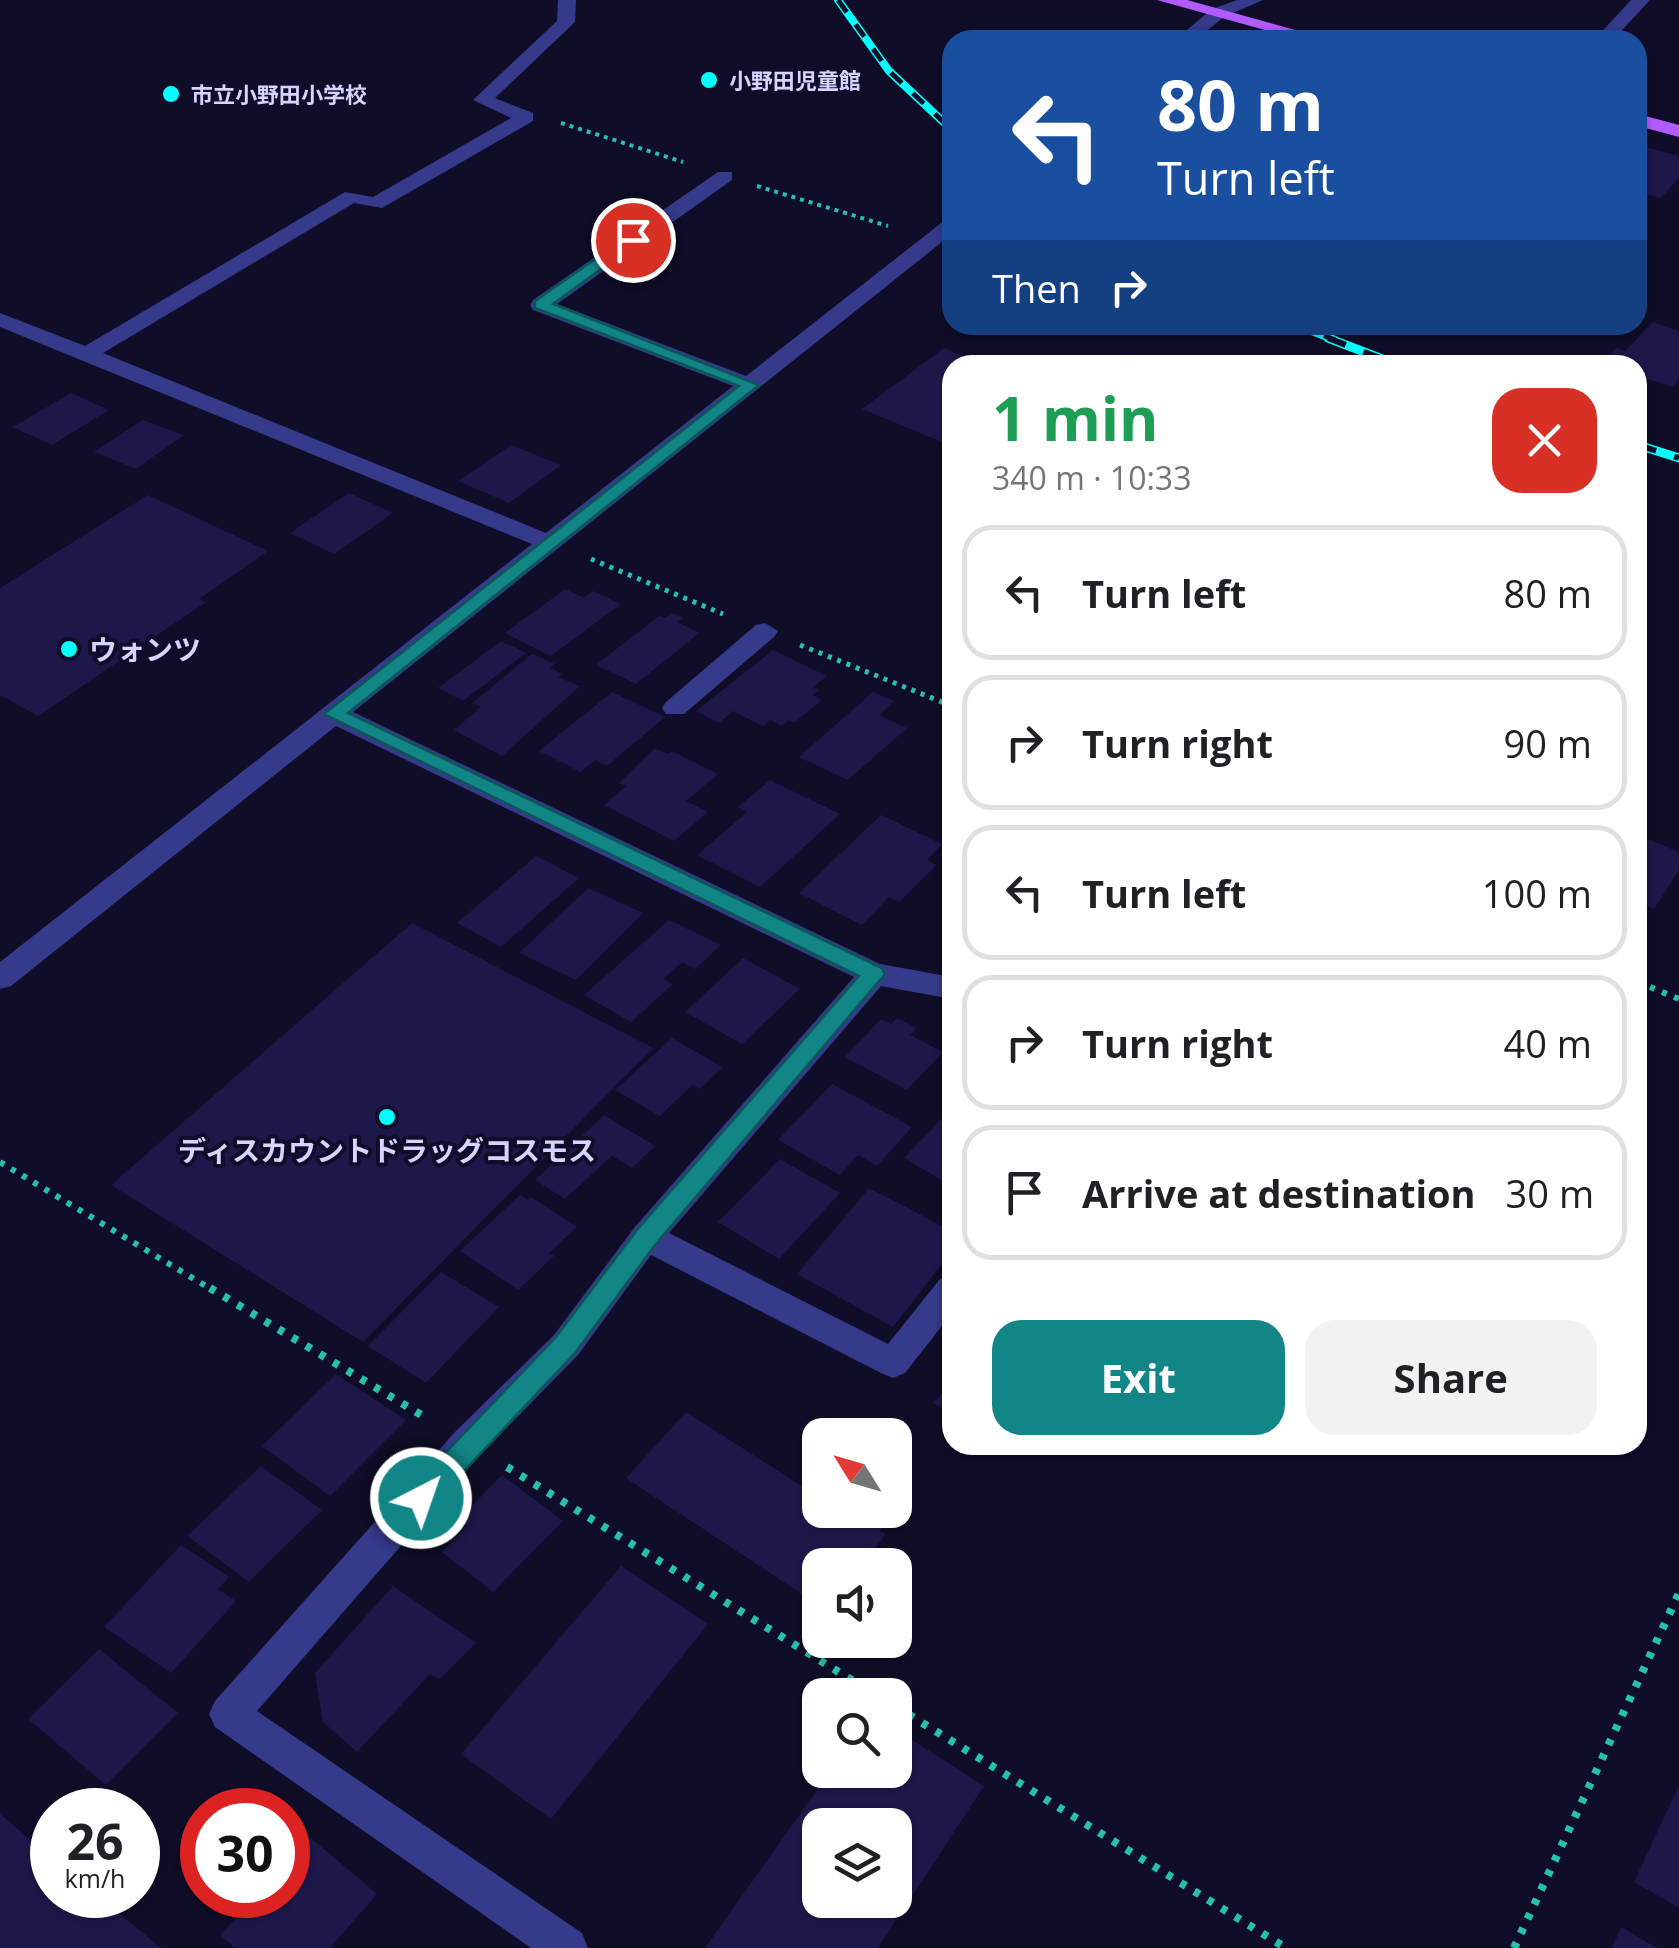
<!DOCTYPE html>
<meta charset="utf-8">
<style>
body{margin:0;font-family:"Open Sans","Noto Sans JP",sans-serif;background:#f2f2f2;color:#202124;height:100vh;display:flex;flex-direction:column;font-size:38px;white-space:nowrap}
*{box-sizing:border-box;margin:0}
p{font-size:32px;color:#757577}
.icon{flex:none;width:55px;height:55px;fill:none;stroke:currentColor;stroke-width:2;stroke-linecap:round;stroke-linejoin:round}
.map{position:relative;flex:1;overflow:hidden}
.side{position:absolute;left:942px;top:355px;width:705px;height:1100px;display:flex;flex-direction:column;background:#fff;border-radius:30px;box-shadow:0 2px 8px #0004}
.side>*{flex:none}
.top-card{position:absolute;left:942px;top:30px;width:705px;height:305px;border-radius:30px;box-shadow:0 2px 8px #0004;background:#1a4fa0;color:#fff;overflow:hidden}
.needle{width:65px;rotate:307deg}
.fabs{position:absolute;left:802px;top:1418px;display:grid;gap:20px}
.fabs a{display:grid;place-items:center;width:110px;height:110px;border-radius:20px;background:#fff;box-shadow:0 2px 8px #0004;font-size:50px}
.speed{position:absolute;left:30px;top:1788px;display:flex;gap:20px;font-size:50px;font-weight:700;text-align:center}
.speed>*{display:grid;place-content:center;width:130px;height:130px;border-radius:50%;background:#fff;box-shadow:0 2px 8px #0004;line-height:1}
.speed small{font-size:25px;font-weight:400}
.speed .limit{border:15px solid #d22;background:#fff;color:#111}
.pin{position:absolute;display:grid;place-items:center;width:85px;height:85px;color:#fff;margin:-42px;border:5px solid #fff;border-radius:50%;box-shadow:0 2px 10px #0007}
.me{position:absolute;width:110px;margin:-55px;rotate:41deg;stroke-linejoin:round;filter:drop-shadow(0 0 8px #0008)}
.turn{display:flex;align-items:center;gap:35px;height:210px;padding:0 50px;font-size:45px}
.turn .icon{width:130px;height:130px;stroke-width:2.5}
.turn b{display:block;font-size:70px;line-height:85px}
.then{display:flex;align-items:center;height:95px;padding:0 50px;background:#0003;gap:20px;font-size:38px}
.round{display:grid;place-items:center;flex:none;width:105px;height:105px;border-radius:30px;background:#f2f2f2}
.summary{display:flex;align-items:center;justify-content:space-between;height:170px;padding:0 50px}
h1{font-size:60px;font-weight:700;line-height:75px;color:#1e9e55}
.primary-button{display:flex;gap:20px;margin-top:auto;padding:20px 50px}
.primary-button a{flex:1;height:115px;border-radius:30px;background:#128587;color:#fff;font-size:40px;font-weight:700;line-height:115px;text-align:center}
.primary-button a+a{background:#f2f2f2;color:#202124}
ul{padding:0;list-style:none}
li{display:flex;align-items:center;gap:30px;height:135px;margin:0 20px 15px;padding:0 30px;border:5px solid #e0e0e0;border-radius:30px}
li div{flex:1}
li b{display:block;font-size:38px}
li em{font-style:normal}
.map>svg:first-child{display:block}
.building{fill:#1d184a;fill-rule:evenodd}
.lines{fill:none;stroke-linecap:round;stroke-linejoin:round}
.path-far3{stroke:#25c2a9;stroke-width:4;stroke-dasharray:4 5;stroke-linecap:butt}
.path-far2{stroke:#25c2a9;stroke-width:5;stroke-dasharray:4 6;stroke-linecap:butt}
.path-far1{stroke:#25c2a9;stroke-width:6;stroke-dasharray:5 8;stroke-linecap:butt}
.path{stroke:#25c2a9;stroke-width:8;stroke-dasharray:6 10;stroke-linecap:butt}
.minor{fill:#353a8b;fill-rule:evenodd}
.major{fill:#b15bff;fill-rule:evenodd}
.rail-far1-casing{stroke:#0ff;stroke-width:8}
.rail-casing{stroke:#0ff;stroke-width:9}
.rail-far1{stroke:#0f0d28;stroke-width:5;stroke-dasharray:15;stroke-linecap:butt}
.rail{stroke:#0f0d28;stroke-width:6;stroke-dasharray:19;stroke-linecap:butt}
.route{fill:#128587;stroke:#0c5658;stroke-width:2.5}
.poi-dot{fill:#0ff;stroke:#0f0d28;stroke-width:4}
.labels{text-anchor:middle;dominant-baseline:central;stroke-width:8;stroke-linejoin:round;paint-order:stroke}
.far-poi-label{font-size:22px;font-weight:bold;fill:#d5d4ff;stroke:#0f0d28;text-anchor:start}
.poi-label{font-size:28px;font-weight:bold;fill:#d5d4ff;stroke:#0f0d28;text-anchor:start}
</style>
<div class="map">
<svg width="1679" height="1948" viewBox="0 0 1679 1948">
<rect width="100%" height="100%" fill="#0f0d28"/>
<path class="building" d="M1638,145l41,11v22l-18,20 -23,-6z
M1653,322l26,9v49l-6,7 -35,-11v-11l-36,-1 14,-16 9,3z
M944,348l43,17h-35v81l-90,-37z
M1122,354l28,11h-42z
M71,393l38,17 -57,35 -39,-18z
M143,420l41,15 -48,34 -42,-17z
M511,445l50,20 -52,38 -51,-22z
M349,493l44,20 -59,41 -44,-21z
M148,495l120,56 -69,48 7,3 -168,114 -38,-21v-107z
M565,589l19,9 9,-7 28,13 -70,52 -46,-23z
M672,613l11,5 -6,4 22,11 -63,51 -40,-19 63,-49 6,2z
M501,641l25,12 -63,48 -25,-13z
M773,650l54,26 -14,11 6,3 -7,5 10,5 -28,23 -5,-3 -7,6 -12,-6 -7,6 -30,-15 -14,12 -23,-12z
M532,654l23,10 -5,4 13,6 -5,3 22,9 -78,70 -48,-26 27,-23 -9,-4z
M612,692l53,25 -58,49 -12,-6 -14,12 -42,-21z
M873,692l21,9 -15,14 28,13 -59,52 -49,-23z
M655,748l13,6 4,-3 46,23 -32,27 22,11 -34,29 -70,-36 22,-19 -7,-3z
M770,780l70,34 -80,73 -63,-32 50,-43 -9,-5z
M881,815l61,29 -15,16 9,5 -37,37 -10,-5 -27,28 -63,-32z
M1638,835l41,17v18l-25,39 -16,-7z
M536,856l43,22 -78,69 -44,-24z
M588,888l55,25 -67,67 -57,-27z
M669,920l52,25 -26,24 -13,-7 -19,17 10,5 -42,38 -47,-27z
M412,923l241,125 -290,294 -252,-157z
M743,958l57,31 -58,55 -57,-32z
M897,1018l20,10 -7,7 33,17 -36,38 -62,-33 36,-38 10,5z
M672,1038l50,29 -22,22 -7,-5 -33,32 -45,-26z
M832,1084l80,43 -35,39 -19,-11 -18,20 -62,-35z
M948,1112l4,2v72l-48,-28z
M604,1115l51,31 -23,22 -20,-12 -47,43 -30,-19z
M780,1159l60,34 -61,66 -61,-37z
M869,1188l83,43v20l-59,76 -96,-53z
M520,1195l8,5 3,-3 46,30 -28,26 5,3 -36,34 -58,-39z
M441,1272l58,35 -73,76 -58,-37z
M336,1374l70,46 -76,76 -68,-50z
M952,1381v34l-18,-12z
M686,1412l134,86v12l75,2 -15,19 6,3 -25,31h-41v41l-194,-128z
M261,1466l61,44 -73,72 -62,-46z
M502,1475l61,46 -70,71 -51,-40 25,-26 -9,-6z
M181,1545l48,32 -11,12 18,12 -65,72 -67,-46z
M621,1566l87,58 -157,195 -90,-65z
M393,1586l83,57 -36,36 -10,-5 -73,78 -34,-30 -8,-49z
M99,1649l79,64 -72,72 -78,-66z
M895,1729l89,57 -106,162h-173l126,-178h64zM820,1825h75v75h-75z
M1679,1785v123l-45,-26z
M0,1814l52,44v37h45l64,53h-161z
M310,1837l67,57 -47,54h-95l-15,-13 37,-40h31v-33z
M1621,1927l36,21h-45z"/>
<g class="lines">
<path class="path-far3" d="M561,123l122,39
M757,186l131,40"/>
<path class="path-far2" d="M591,559l132,55
M800,645l152,61"/>
<path class="path-far1" d="M1638,982l41,17
M0,1162l214,129"/>
<path class="path" d="M210,1288l218,131
M507,1467l369,228
M895,1706l391,242
M1514,1948l165,-355"/>
<path class="minor" d="M558,0h18l-1,22 -80,76 38,15v8l-151,87 -28,-5 -251,150 443,180 187,-147 -200,-76 -3,-5 3,-5 185,-128h14v8l-175,124 189,72 199,-156 7,-2v16l-599,478 527,252 72,13v22l-71,-13 -212,247 219,111 52,-65 12,-4v38l-47,60 -12,5 -12,-5 -230,-118 -73,100 -97,99 -224,257 325,222 6,15h-57l-316,-221 -6,-13 6,-13 240,-269 99,-97 80,-107 220,-251 -518,-251 -325,260 -11,3v-27l532,-418 -532,-217v-14l85,33 260,-154 28,5 138,-79 -38,-18 84,-79z
M1237,0h26l-39,17 -29,23h-20l37,-31z
M1631,0h19l-37,40h-19z
M765,623l13,8 -4,6 -90,77h-18l-4,-6 4,-6 90,-77z"/>
<path class="major" d="M1157,0h30l144,40h-30z
M1638,114l41,11v12l-41,-11z"/>
<defs>
<path id="rail-far1" d="M838,0l51,71 63,59
M1296,325l39,15"/>
<path id="rail" d="M1328,338l70,27
M1638,445l41,13"/>
</defs>
<use href="#rail-far1" class="rail-far1-casing"/>
<use href="#rail" class="rail-casing"/>
<use href="#rail-far1" class="rail-far1"/>
<use href="#rail" class="rail"/>
</g>
<path class="route" d="M627,237l14,3 -88,64 206,81 -411,328 534,255 3,6 -230,271 -80,108 -144,153 -10,4 -10,-4 -4,-8 4,-9 145,-152 81,-107 222,-254 -535,-262 415,-328 -204,-78v-7z"/>
<g class="poi-dot">
<circle cx="709" cy="80" r="10"/>
<circle cx="171" cy="94" r="10"/>
<circle cx="69" cy="649" r="10"/>
<circle cx="387" cy="1117" r="10"/>
</g>
<g class="labels">
<g class="far-poi-label">
<text x="729" y="80">小野田児童館</text>
<text x="191" y="94">市立小野田小学校</text>
</g>
<g class="poi-label">
<text x="89" y="649">ウォンツ</text>
<text x="387" y="1150" text-anchor="middle">ディスカウントドラッグコスモス</text>
</g>
</g>
</svg>
<div class="fabs">
<a><svg class="needle" viewBox="-14 -14 28 28"><path d="M0-13l5 13h-10z" fill="#e53935"/><path d="M0 13l5-13h-10z" fill="#757577"/></svg></a>
<a><svg class="icon" aria-label="sound" viewBox="0 0 24 24"><path d="M4 9h4l5-4v14l-5-4H4zM17 9q2 3 0 6"/></svg></a>
<a><svg class="icon" aria-label="search" viewBox="0 0 24 24"><circle cx="10" cy="10" r="6"/><path d="M15 15l6 6"/></svg></a>
<a><svg class="icon" aria-label="layers" viewBox="0 0 24 24"><path d="M12 4l9 5-9 5-9-5zM3 14l9 5 9-5"/></svg></a>
</div>
<div class="speed"><div>26<small>km/h</small></div><div class="limit">30</div></div>
<div class="pin" style="left:633px;top:240px;background:#d93025"><svg class="icon" aria-label="arrive" viewBox="0 0 24 24"><path d="M6 21V4h12l-3 4 3 4H6"/></svg></div>
<svg class="me" style="left:421px;top:1498px" viewBox="-20 -20 40 40"><circle r="17" fill="#128587" stroke="#fff" stroke-width="3"/><path d="M0-11L8 9 0 5-8 9z" fill="#fff"/></svg>
<div class="top-card">
<div class="turn"><svg class="icon" aria-label="left" viewBox="0 0 24 24"><path d="M17 20v-9H6M10 6l-5 5 5 5"/></svg><div><b>80 m</b>Turn left</div></div>
<div class="then">Then<svg class="icon" aria-label="right" viewBox="0 0 24 24"><path d="M7 20v-9h11M14 6l5 5-5 5"/></svg></div>
</div>
<section class="side">
<div class="summary"><div><h1>1 min</h1><p>340 m · 10:33</p></div><a class="round" style="background:#d93025;color:#fff"><svg class="icon" aria-label="close" viewBox="0 0 24 24"><path d="M6 6l12 12M18 6L6 18"/></svg></a></div>
<ul>
<li><svg class="icon" aria-label="left" viewBox="0 0 24 24"><path d="M17 20v-9H6M10 6l-5 5 5 5"/></svg><div><b>Turn left</b></div><em>80 m</em></li>
<li><svg class="icon" aria-label="right" viewBox="0 0 24 24"><path d="M7 20v-9h11M14 6l5 5-5 5"/></svg><div><b>Turn right</b></div><em>90 m</em></li>
<li><svg class="icon" aria-label="left" viewBox="0 0 24 24"><path d="M17 20v-9H6M10 6l-5 5 5 5"/></svg><div><b>Turn left</b></div><em>100 m</em></li>
<li><svg class="icon" aria-label="right" viewBox="0 0 24 24"><path d="M7 20v-9h11M14 6l5 5-5 5"/></svg><div><b>Turn right</b></div><em>40 m</em></li>
<li><svg class="icon" aria-label="arrive" viewBox="0 0 24 24"><path d="M6 21V4h12l-3 4 3 4H6"/></svg><div><b>Arrive at destination</b></div><em>30 m</em></li>
</ul>
<div class="primary-button"><a>Exit</a><a>Share</a></div>
</section>
</div>
